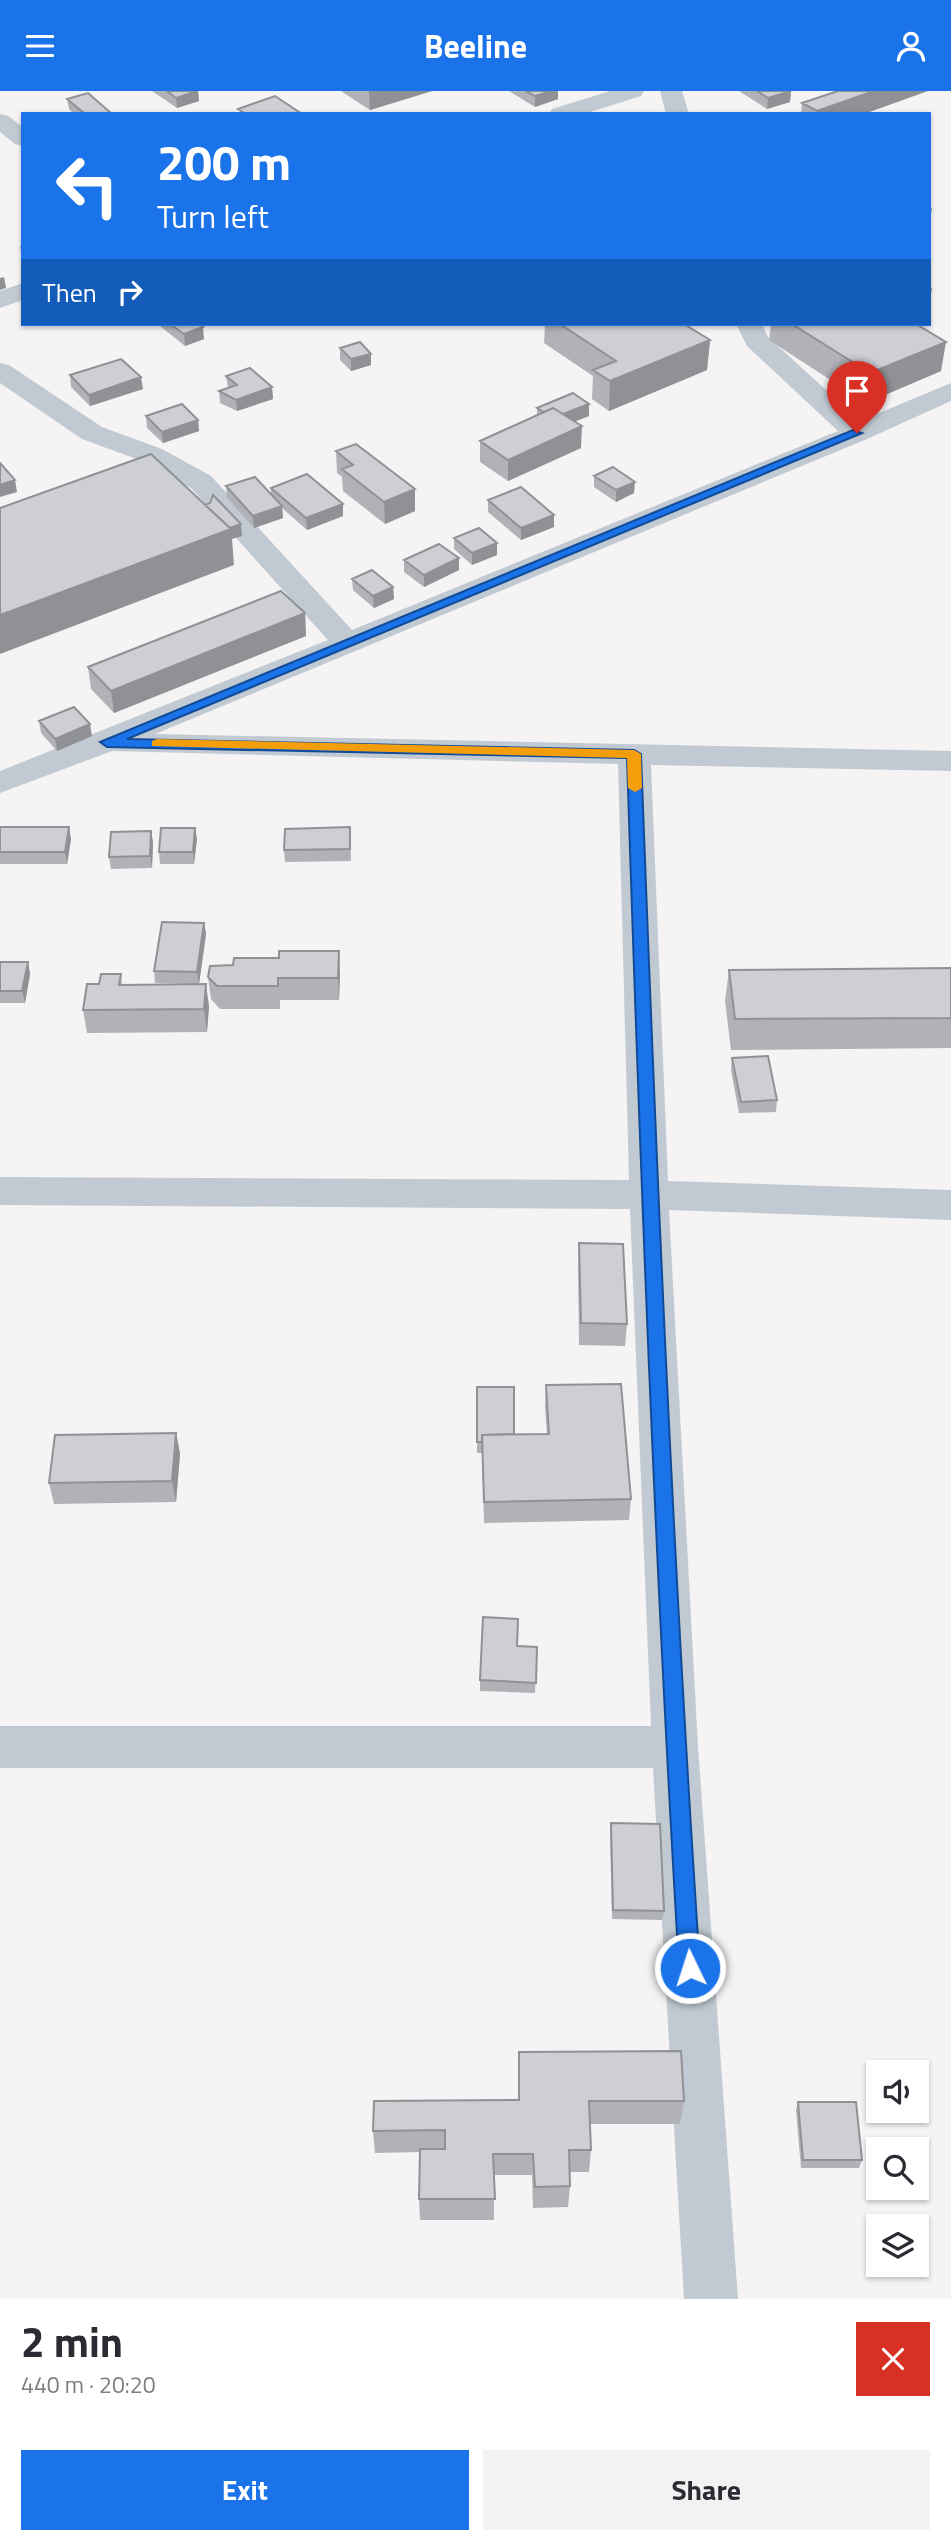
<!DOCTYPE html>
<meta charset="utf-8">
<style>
body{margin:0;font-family:"Titillium Web",sans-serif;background:#f2f2f3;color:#2b2b33;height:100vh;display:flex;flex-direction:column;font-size:26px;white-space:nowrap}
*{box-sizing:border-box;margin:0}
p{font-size:23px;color:#7c7c81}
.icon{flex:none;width:38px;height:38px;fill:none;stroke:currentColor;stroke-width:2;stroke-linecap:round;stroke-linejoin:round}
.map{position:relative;height:2208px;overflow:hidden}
.drawer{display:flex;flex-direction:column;background:#fff;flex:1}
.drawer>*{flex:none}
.top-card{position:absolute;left:21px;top:21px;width:910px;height:214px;border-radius:0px;box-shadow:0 2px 5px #0004;background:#1a73e8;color:#fff;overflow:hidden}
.buttons{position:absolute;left:866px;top:1969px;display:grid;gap:14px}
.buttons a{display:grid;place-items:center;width:63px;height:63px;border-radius:0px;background:#fff;box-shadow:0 2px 5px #0004;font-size:35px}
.pin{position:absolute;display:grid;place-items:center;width:60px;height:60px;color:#fff;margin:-72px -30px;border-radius:50% 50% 50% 0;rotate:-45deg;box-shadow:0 0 7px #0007}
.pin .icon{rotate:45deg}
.me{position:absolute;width:77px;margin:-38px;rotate:356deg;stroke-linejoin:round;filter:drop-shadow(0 0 5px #0008)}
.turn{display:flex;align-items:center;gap:24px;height:147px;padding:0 21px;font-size:32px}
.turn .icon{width:91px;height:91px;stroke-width:2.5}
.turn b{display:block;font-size:49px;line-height:60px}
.then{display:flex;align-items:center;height:66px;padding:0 21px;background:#0003;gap:14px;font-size:26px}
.round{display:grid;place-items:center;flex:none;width:74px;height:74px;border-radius:0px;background:#f2f2f3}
.head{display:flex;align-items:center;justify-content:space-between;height:119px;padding:0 21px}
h1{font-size:42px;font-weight:700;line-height:52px}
.cta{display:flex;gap:14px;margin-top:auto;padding:14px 21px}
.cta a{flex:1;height:80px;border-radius:0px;background:#1a73e8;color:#fff;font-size:28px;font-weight:700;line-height:80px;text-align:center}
.cta a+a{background:#f2f2f3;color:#2b2b33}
header{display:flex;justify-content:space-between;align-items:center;height:91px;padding:0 21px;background:#1a73e8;color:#fff;font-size:32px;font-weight:700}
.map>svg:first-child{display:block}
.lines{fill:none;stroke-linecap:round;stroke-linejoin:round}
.street{fill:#c1cad2;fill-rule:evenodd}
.wall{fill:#b0b2b7}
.shaded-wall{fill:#909195}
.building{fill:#cdcfd5;stroke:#909195;stroke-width:2}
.route{fill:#1a73e8;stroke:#114b97;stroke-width:2}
.slow{fill:#f59e0b}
</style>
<header><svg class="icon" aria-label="menu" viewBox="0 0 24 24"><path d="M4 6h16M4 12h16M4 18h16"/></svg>Beeline<svg class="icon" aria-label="person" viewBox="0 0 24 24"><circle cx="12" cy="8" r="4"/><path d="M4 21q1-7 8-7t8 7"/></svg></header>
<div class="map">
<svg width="951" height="2208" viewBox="0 0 951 2208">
<rect width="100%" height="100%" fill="#f5f3f3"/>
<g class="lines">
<path class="street" d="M610,0h34l-3,5 -57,18h-35l3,-5z
M660,0h22l7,23h-23z
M0,23l8,2 15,11v19l-8,-2 -15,-12z
M23,192v17l-23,8v-17z
M736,233h26l6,13 92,84 91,-38v18l-84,38 -712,295 796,17v20l-300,-6 17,416 283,9v30l-282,-10 29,537 40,552h-54l-31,-531h-653v-42h651l-21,-517 -630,-4v-28l629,3 -11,-416 -506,-13 -112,42v-22l328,-131 -137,-152 -49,-27 -60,-22 -82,-56v-20l9,2 93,62 60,22 49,27 141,154 486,-199 -91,-85z"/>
</g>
<path class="wall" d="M152,0h46l1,10 -22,7z
M341,0h91l-62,19z
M509,0h49v8l-23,8z
M739,0h52l-1,11 -23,7z
M67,8l45,15h-38l-5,-5z
M802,12l62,11h-63z
M23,154v13l-1,-1 -2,-11z
M159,233h40l5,15 -19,7 -25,-20z
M545,233h139l26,16 -3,30 -98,41 -17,-12 1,-23 -49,-33z
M771,233h145l25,47 -75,32 -97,-63z
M340,257l31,17 -20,6 -11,-11z
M70,284l73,14 -53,17 -19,-19z
M226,285l46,11 1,12 -36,12 -17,-8 -1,-12 9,-3z
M537,317l52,8 -15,5 7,27 -73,33 -28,-19v-21l57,-26z
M146,325l52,4 1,11 -36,12 -16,-15z
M336,360l79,60 -30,13 -42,-33 -1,-14 -5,-4z
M594,385l40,17 -18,9 -22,-15z
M226,395l45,9v-7l72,28 -36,14 -25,-22 1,10 -29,10 -27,-30z
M488,409l66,15v12l-33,13 -33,-28z
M454,447l43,17 -25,10 -18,-16z
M404,469l55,10 -35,17 -20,-15z
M352,488l41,8 1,12 -20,9 -21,-18z
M305,522l1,23 -192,77 -23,-24 -3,-22z
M39,630l53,15 -35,15 -16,-18z
M0,736l71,12 -4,25h-67z
M350,736l1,34 -66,1 -1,-12z
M151,740l2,12 -1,25 -41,1 -2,-12z
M197,748l-3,25h-34l-1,-12z
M204,832l2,11 -7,50 -44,-1 -1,-12z
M0,871h28l2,12 -5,29h-25z
M951,877v80l-220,2 -6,-49 4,-31z
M340,882l-1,27h-59v9h-60l-9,-10 -3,-22z
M121,883l1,11 87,21 -2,26 -120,1 -4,-23 16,-26z
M732,967l45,42 -1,12 -37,1 -8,-43z
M579,1152l48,81 -2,22 -46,-1 -1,-80z
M546,1294l85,114 -2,21 -145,3 -2,-70h-5v-66l37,47h33l-2,-27z
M176,1342l4,21 -4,48 -122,2 -5,-21z
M517,1555l20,1 -2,46 -55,-2v-11z
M611,1732l53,88 -2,9 -50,-1 -2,-86z
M519,1961l165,49 -4,23h-90l1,26 -2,22h-19v14l-2,21 -35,1 -1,-33h-38v45h-74l-1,-21 1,-47 -45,1 -2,-22 145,-31z
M798,2011l64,58 -3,8h-58l-5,-58z"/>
<path class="shaded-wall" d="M198,0l1,10 -22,7 -1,-10z
M369,0h63l-62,19z
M551,0h7v8l-23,8v-11z
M791,0l-1,11 -23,7 1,-11z
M874,0h54l-64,23h-47v-3z
M932,117l-2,11h-1v-10z
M4,186l2,11 -6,2v-12z
M932,197l-2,11h-1v-10z
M203,236l1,12 -19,7 -1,-12z
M710,249l-3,30 -98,41 1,-30z
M946,251l-5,29 -75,32 4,-30z
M371,263v11l-20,6v-12z
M141,286l2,12 -53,17 -1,-11z
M272,296l1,12 -36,12 -1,-11z
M589,313v12l-36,14v-12z
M198,329l1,11 -36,12 -1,-11z
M582,335l-1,22 -73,33v-21z
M15,389l2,12 -17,5v-12z
M635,391l-1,11 -18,9v-12z
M415,398v22l-30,13 -1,-22z
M343,413v12l-36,14 -1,-12z
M282,415l1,12 -29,10 -1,-12z
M554,424v12l-33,13v-12z
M241,433l1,12 -10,3 2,26 -234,89v-39l212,-81z
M497,452v12l-25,10v-12z
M459,467v12l-35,17v-12z
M393,496l1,12 -20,9 -1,-12z
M305,522l1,23 -192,77 -3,-22z
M90,633l2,12 -35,15 -2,-12z
M69,736l2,12 -4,25 -2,-12z
M195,737l2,11 -3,25 -1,-12z
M151,740l2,12 -1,25 -2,-12z
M204,832l2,11 -7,50 -2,-12z
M339,860l1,22 -1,27 -1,-22z
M28,871l2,12 -5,29 -3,-12z
M206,893l3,22 -2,26 -3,-23z
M176,1342l4,21 -4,48 -4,-21z"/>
<path class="building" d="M167,0h30l-21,7z
M526,0h25l-16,5z
M757,0h34l-23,7z
M838,0h36l-57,20 -15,-8z
M88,2l24,21h-27l-18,-15z
M275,5l27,18h-56l-8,-5z
M170,233h29l4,3 -19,7z
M560,233h124l26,16 -100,41 -17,-11 23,-9z
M792,233h124l30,18 -76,31z
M360,251l11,12 -20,5 -11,-11z
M121,268l20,18 -52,18 -19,-20z
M250,277l22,19 -36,13 -17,-9 18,-6 -11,-9z
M573,302l16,11 -26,10 -10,-6 -9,4 -7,-4z
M182,313l16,16 -36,12 -16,-16z
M553,317l29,18 -74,34 -28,-19z
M356,353l59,45 -31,13 -42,-33 11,-4 -17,-14z
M151,363l80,75 -231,86v-107z
M0,372l15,17 -15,5z
M613,376l22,15 -19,8 -22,-14z
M307,383l36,30 -37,14 -35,-30z
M255,386l27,29 -29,10 -27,-30z
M521,396l33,28 -33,13 -33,-28z
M213,404l28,29 -11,4 -25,-23 5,-2z
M479,437l18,15 -25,10 -18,-15z
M439,453l20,14 -35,17 -20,-15z
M372,479l21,17 -20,9 -21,-17z
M281,500l24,22 -194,78 -23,-24z
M74,616l16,17 -35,15 -16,-18z
M0,736h69l-4,25h-65z
M350,736v22l-66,1 1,-21z
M161,737h34l-2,24h-34z
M151,740l-1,25 -41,1 2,-25z
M162,831l42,1 -7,49 -43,-1z
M279,860h60l-1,27h-60v8h-61l-9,-9 2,-11 23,-1 1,-7h45z
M0,871h28l-6,29h-22z
M951,877v50l-216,1 -6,-49z
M101,883h20l-2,11 87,-1 -2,25 -121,1 4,-26h12z
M768,965l9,44 -36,2 -9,-44z
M579,1152l44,1 4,80 -46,-1z
M621,1293l10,115 -147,3 -2,-67 67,-1 -3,-49z
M477,1296h37v47l-32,1v7h-5z
M176,1342l-4,48 -123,2 6,-48z
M483,1526l35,2 -1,27 20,1 -1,36 -56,-3z
M611,1732l49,1 4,87 -51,-1z
M681,1960l3,50h-95l2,49h-22l1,36 -35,1 -2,-33h-40l2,45h-76l1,-50h25v-19l-72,1 1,-30 145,-1v-48z
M798,2011h58l6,58h-59z"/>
<path class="route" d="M853,339l9,3 -735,306 507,11 7,4c15,405 32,810 59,1214l-3,7 -7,3 -8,-3 -3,-7c-24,-403 -39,-806 -52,-1210l-520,-11 -7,-5z"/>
<path class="slow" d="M157,648l477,11 7,4 1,34 -7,4 -7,-4 -1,-30 -475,-12v-5z"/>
</svg>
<div class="buttons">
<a><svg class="icon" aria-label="sound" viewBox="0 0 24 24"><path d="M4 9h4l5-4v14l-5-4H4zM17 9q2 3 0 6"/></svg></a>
<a><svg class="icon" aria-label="search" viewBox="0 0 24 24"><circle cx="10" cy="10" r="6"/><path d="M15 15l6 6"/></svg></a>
<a><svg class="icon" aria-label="layers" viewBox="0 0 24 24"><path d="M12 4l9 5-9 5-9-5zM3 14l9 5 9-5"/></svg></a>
</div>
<div class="pin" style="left:857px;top:342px;background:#d93025"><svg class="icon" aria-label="arrive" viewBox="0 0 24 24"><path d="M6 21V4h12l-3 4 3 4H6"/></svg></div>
<svg class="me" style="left:690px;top:1877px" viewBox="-20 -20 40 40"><circle r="17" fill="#1a73e8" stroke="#fff" stroke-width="3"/><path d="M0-11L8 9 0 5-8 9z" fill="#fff"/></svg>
<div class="top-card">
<div class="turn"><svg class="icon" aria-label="left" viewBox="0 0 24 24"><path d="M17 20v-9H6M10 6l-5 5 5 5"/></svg><div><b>200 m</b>Turn left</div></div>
<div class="then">Then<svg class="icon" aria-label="right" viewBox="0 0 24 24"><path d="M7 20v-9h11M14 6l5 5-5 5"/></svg></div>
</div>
</div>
<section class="drawer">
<div class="head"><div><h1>2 min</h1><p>440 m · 20:20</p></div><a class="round" style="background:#d93025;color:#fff"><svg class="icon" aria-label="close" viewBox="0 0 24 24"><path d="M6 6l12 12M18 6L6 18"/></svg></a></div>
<div class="cta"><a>Exit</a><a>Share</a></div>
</section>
